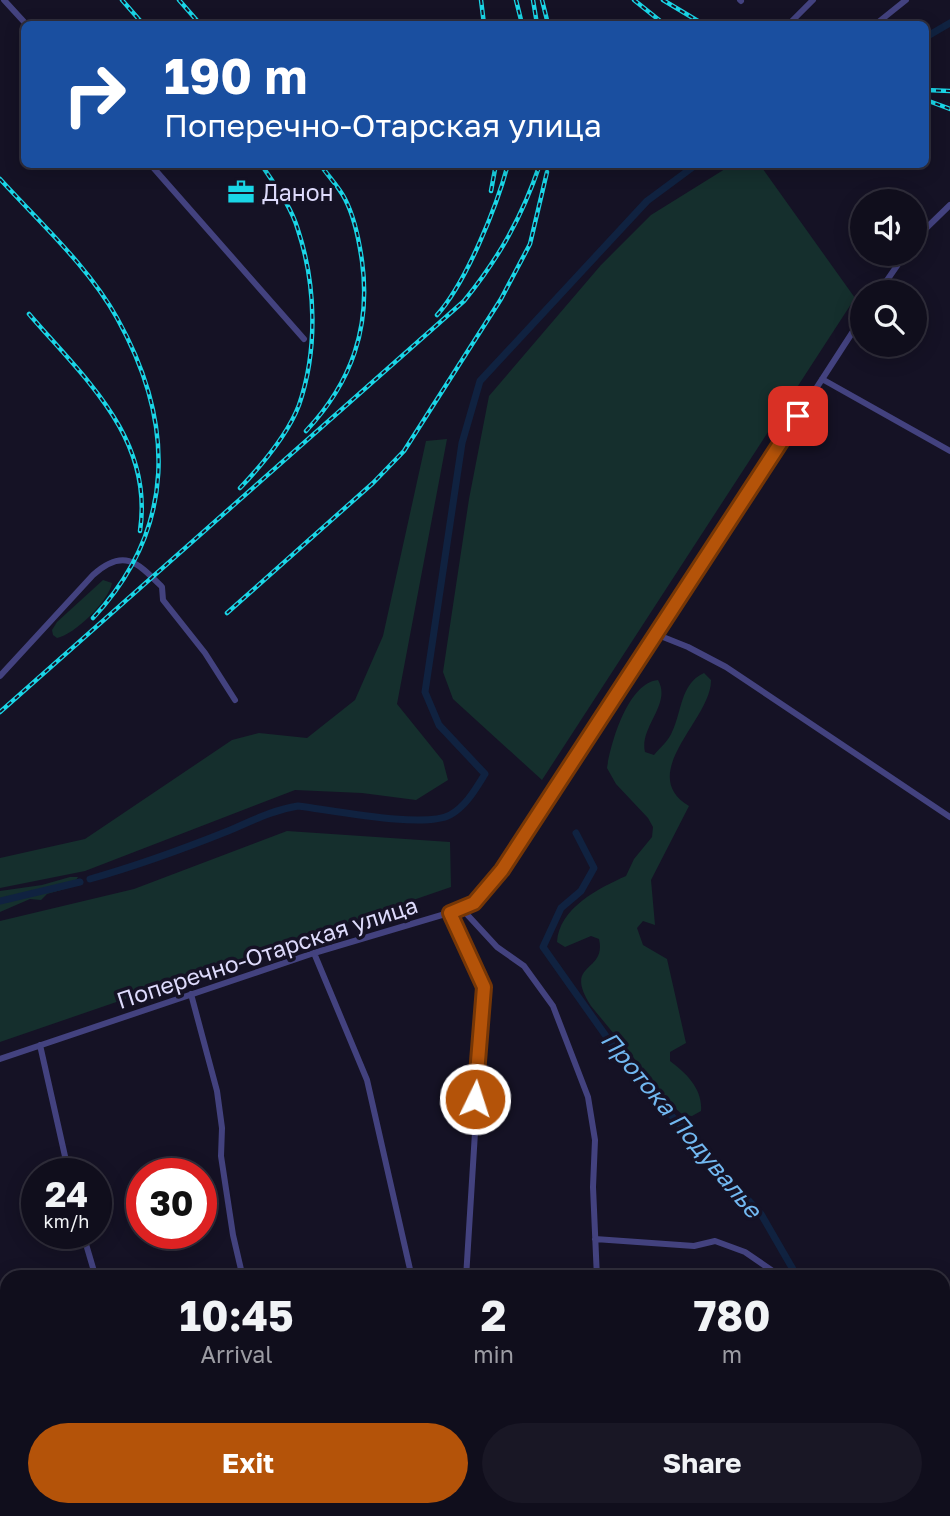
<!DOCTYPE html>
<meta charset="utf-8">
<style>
body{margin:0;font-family:"Golos Text",sans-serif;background:#191725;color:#f1f3f6;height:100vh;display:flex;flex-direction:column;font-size:26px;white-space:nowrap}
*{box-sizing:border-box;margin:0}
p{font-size:23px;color:#9c9ca3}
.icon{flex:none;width:38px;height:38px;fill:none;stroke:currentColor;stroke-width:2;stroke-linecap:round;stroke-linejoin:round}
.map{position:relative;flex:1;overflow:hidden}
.side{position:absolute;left:0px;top:1270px;width:950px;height:247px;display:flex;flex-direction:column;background:#100e1c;border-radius:21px 21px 0 0;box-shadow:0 4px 18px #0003,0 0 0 2px #302e3b}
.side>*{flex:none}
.guide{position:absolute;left:21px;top:21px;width:908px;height:147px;border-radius:10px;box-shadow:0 4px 18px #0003,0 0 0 2px #302e3b;background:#1a4fa0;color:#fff;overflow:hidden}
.tools{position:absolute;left:850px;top:189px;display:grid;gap:14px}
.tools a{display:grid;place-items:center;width:77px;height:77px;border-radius:50%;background:#100e1c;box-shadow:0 4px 18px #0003,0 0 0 2px #302e3b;font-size:35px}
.speed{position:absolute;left:21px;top:1158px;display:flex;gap:14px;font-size:35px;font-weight:700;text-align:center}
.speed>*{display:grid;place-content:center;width:91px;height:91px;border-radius:50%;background:#100e1c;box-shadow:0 4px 18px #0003,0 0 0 2px #302e3b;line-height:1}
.speed small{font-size:18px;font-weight:400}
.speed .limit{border:10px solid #d22;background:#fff;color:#111}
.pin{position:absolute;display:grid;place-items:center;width:60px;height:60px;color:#fff;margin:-30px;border-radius:14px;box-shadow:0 4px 10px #0006}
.me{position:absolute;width:77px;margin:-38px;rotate:4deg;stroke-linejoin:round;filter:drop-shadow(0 0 5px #0008)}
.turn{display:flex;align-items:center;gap:24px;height:147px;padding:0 28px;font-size:32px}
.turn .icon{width:91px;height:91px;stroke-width:2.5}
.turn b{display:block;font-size:49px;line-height:60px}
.eta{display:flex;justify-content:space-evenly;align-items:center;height:119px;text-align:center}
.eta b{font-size:42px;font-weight:700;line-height:49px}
.action{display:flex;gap:14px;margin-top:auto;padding:14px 28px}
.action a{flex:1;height:80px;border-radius:42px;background:#b45309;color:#fff;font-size:28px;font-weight:700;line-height:80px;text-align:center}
.action a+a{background:#191725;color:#f1f3f6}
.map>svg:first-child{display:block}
.green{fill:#152f2d}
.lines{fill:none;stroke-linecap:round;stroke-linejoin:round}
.canal{stroke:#102240;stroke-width:7}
.street{stroke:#43427f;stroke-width:6}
.secondary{stroke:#7c7bf1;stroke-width:9}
.rail-casing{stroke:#1ad6e7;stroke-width:4.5}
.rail{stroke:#151225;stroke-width:2;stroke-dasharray:5;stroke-linecap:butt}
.route-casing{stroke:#753606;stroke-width:18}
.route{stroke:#b45309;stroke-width:12}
.labels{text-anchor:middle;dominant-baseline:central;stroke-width:7;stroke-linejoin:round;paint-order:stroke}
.poi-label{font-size:23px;fill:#dddafb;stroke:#151225;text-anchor:start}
.street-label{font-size:23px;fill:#dddafb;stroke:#151225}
.water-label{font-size:24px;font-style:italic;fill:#72b8f1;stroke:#151225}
</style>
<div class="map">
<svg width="950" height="1516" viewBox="0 0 950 1516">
<rect width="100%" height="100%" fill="#151225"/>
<path class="green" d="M733,164l27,1 95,133 -313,482 -89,-81 -10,-27 26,-173 20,-103 112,-131 50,-50z
M447,439l-50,265 46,57 5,19 -32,20 -54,-7 -67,-3 -210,81 -85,17v-30l85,-19 147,-99 27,-7 48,5 48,-38 28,-64 43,-195z
M103,580l9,3c-3,18 -38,52 -55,55l-4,-3 -1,-5 5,-8z
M704,673l7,7c1,39 -76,93 -22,126l-38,74 4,45 -12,-4 -6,7 6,17 24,14 19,84 -16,9v9c16,12 33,28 31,50l-9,5 -9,-1 -8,-7 -84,-102c-29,-45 16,-32 8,-67l-8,-3 -26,11 -8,-5c2,-34 42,-54 69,-66l8,-17 18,-22 1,-10 -5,-9 -32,-34 -9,-16c4,-26 21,-85 51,-88 14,24 -19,47 -13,72l9,3c6,-7 15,-15 18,-23 10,-20 8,-48 32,-59z
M287,831l163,11 1,45 -451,155v-121l134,-32z
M70,877h8l-6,10 -25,7 -6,6 -11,-1 -30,13v-21l42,-6z
M612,1510h115l-19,6h-94z"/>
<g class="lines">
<path class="canal" d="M926,37l24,-14
M576,833l18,35 -13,23 -20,17 -18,39 87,123 131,144 37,64
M90,879c46,-13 93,-30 138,-48 24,-10 44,-21 70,-25 33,4 126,23 152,9 16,-9 25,-25 35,-41l-46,-49 -14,-33 37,-249 18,-62 167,-180 50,-37
M0,901l80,-19
M943,1481l7,5"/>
<path class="street" d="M4,0l22,24
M740,0l1,1
M789,24l24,-24
M876,24l30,-24
M150,164l154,175
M915,239l35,-34
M879,292l26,-38
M822,379l128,72
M658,635l30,12 38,20 224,150
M0,676l93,-101c31,-28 45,-12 69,12l1,13 42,53 30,47
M462,909l35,38 27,19 29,40 35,91 7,43 -2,47 4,91
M451,913l33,74 -18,291
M314,953l53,127 45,198
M191,994l26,97 5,37 -1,28 12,79 10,43
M40,1045l29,129
M0,1059l314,-106 148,-44 23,-16 64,-92 314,-485
M83,1234l13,44
M595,1239l99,7 21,-5 30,11 38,26
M0,1427l7,-3
M943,1499l7,4
M171,1510l2,6
M306,1510l1,6
M460,1516l1,-6
M840,1516l3,-6"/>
<path class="secondary" d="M0,1448l7,19
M24,1510l2,6"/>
<defs>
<path id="rail" d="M122,0l21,24
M179,0l21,24
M481,0l3,24
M516,0l6,24
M533,0l4,24
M542,0l6,24
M634,0l30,24
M663,0l40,24
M926,90l24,1
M926,100l24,9
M0,179c40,44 88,87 117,139 58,104 60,210 -24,300
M491,191l5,-27
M29,314c55,64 125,124 111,217
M437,315c29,-32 60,-109 71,-151
M306,431c46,-49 65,-104 56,-170 -3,-21 -7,-43 -17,-62 -6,-12 -17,-23 -25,-35
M240,488c21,-22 48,-54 59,-83 19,-55 17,-120 -1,-175 -7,-24 -23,-45 -37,-66
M227,613l146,-130 31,-32 97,-152 29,-55 17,-72
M0,712l464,-411c35,-43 58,-84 76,-137"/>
</defs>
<use href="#rail" class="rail-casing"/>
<use href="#rail" class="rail"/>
</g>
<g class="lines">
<defs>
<path id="route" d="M475,1099l9,-112 -34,-74 24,-10 28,-33 296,-454"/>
</defs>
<use href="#route" class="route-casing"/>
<use href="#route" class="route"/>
</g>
<defs>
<symbol id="office-bare" viewBox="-9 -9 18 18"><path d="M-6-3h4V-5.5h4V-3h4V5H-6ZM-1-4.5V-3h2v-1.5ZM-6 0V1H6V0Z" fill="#1ad6e7" stroke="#151225" stroke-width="2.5" paint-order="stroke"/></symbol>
</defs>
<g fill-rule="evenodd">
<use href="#office-bare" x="222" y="173" width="38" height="38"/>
</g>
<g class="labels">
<g class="poi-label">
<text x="262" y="192">Данон</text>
</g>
<g class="street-label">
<text transform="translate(267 952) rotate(-18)">Поперечно-Отарская улица</text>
</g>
<g class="water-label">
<text transform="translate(682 1124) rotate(50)">Протока Подувалье</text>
</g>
</g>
</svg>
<div class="tools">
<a><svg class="icon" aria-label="sound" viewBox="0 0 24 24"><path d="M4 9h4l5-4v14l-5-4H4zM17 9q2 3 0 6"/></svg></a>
<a><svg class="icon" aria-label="search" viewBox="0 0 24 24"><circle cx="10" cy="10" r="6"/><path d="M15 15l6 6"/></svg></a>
</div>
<div class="speed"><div>24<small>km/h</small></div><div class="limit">30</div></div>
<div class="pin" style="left:798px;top:416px;background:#d93025"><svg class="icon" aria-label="arrive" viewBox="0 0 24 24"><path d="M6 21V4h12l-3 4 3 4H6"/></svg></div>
<svg class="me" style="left:475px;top:1099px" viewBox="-20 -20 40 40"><circle r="17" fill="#b45309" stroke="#fff" stroke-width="3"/><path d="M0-11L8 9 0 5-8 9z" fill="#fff"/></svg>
<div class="guide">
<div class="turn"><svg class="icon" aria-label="right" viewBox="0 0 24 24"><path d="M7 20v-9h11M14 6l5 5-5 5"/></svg><div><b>190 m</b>Поперечно-Отарская улица</div></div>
</div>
<section class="side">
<div class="eta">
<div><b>10:45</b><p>Arrival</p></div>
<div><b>2</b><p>min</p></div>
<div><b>780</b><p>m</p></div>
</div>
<div class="action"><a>Exit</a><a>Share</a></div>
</section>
</div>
